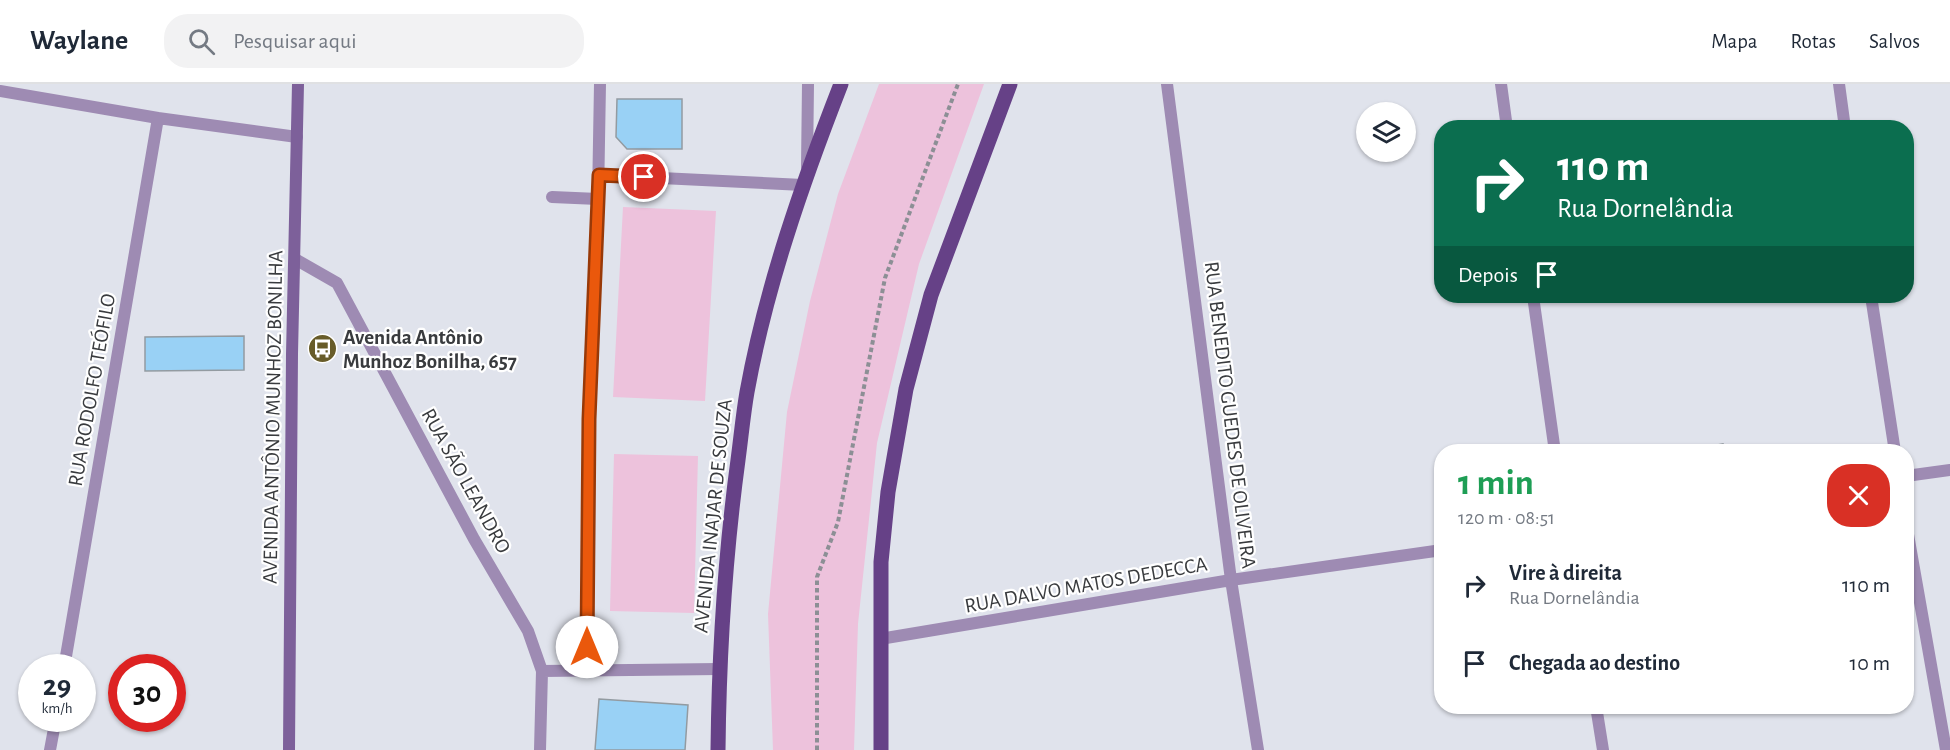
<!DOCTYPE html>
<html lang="pt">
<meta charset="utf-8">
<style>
body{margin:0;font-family:"Alegreya Sans",sans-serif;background:#f2f2f3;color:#1f2937;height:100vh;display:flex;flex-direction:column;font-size:22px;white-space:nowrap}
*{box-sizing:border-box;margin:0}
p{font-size:20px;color:#747a83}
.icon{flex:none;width:33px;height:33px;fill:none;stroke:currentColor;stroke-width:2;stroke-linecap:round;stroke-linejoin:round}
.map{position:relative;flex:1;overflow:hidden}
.drawer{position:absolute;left:1434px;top:360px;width:480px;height:270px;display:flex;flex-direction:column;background:#fff;border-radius:24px;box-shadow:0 2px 4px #0004}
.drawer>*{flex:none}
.hud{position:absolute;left:1434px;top:36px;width:480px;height:183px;border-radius:24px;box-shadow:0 2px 4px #0004;background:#0b6e4f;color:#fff;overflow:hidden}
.controls{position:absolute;left:1356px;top:18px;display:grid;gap:12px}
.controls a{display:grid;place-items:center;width:60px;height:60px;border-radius:50%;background:#fff;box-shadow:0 2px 4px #0004;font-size:30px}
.speed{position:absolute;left:18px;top:570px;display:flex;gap:12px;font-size:30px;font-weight:700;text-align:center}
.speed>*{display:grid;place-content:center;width:78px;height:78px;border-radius:50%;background:#fff;box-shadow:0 2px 4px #0004;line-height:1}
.speed small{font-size:15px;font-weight:400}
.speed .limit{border:9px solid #d22;background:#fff;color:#111}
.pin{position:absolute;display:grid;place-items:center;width:51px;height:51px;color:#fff;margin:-26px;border:3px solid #fff;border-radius:50%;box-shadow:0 2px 6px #0007}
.me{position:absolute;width:66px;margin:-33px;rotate:0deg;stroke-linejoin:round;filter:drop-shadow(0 0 4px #0008)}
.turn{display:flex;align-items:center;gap:21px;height:126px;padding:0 24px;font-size:27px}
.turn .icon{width:78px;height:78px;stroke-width:2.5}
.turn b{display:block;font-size:42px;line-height:51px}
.then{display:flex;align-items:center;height:57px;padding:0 24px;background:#0003;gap:12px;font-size:22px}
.round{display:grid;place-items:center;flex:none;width:63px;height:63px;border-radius:24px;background:#f2f2f3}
.summary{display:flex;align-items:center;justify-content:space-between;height:102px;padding:0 24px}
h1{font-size:36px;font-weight:600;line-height:45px;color:#1e9e55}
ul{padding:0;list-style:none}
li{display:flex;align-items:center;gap:18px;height:78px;padding:0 24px}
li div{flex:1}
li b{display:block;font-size:22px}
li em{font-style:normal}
header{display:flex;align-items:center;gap:36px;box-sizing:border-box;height:84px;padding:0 30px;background:#fff;border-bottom:2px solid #e0e1e3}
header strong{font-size:28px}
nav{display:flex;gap:33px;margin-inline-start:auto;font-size:21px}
.search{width:420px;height:54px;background:#f2f2f3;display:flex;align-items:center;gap:15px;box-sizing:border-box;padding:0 21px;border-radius:24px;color:#747a83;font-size:22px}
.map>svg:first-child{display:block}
.green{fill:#edc2dc}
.building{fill:#99d1f5;stroke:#939ba1;stroke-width:1.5}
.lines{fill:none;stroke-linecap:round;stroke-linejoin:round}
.path{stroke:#8c8f95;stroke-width:4;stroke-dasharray:4.5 3;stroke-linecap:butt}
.lane{stroke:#9e8bb3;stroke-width:12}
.street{stroke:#9e8bb3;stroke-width:12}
.secondary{stroke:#7d609a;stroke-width:12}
.primary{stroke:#664187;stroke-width:15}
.route-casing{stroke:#983908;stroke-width:15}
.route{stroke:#ea580c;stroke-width:10}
.labels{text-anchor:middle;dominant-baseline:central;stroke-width:4.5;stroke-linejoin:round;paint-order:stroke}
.poi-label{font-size:21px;font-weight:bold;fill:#393b3e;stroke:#fff;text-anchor:start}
.street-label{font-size:21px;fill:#393b3e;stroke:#fff}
</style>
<header>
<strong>Waylane</strong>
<div class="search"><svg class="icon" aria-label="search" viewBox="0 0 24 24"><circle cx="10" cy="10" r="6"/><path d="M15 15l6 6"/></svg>Pesquisar aqui</div>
<nav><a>Mapa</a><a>Rotas</a><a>Salvos</a></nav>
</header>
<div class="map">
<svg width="1950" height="666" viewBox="0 0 1950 666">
<rect width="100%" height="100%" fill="#e0e3ec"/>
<path class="green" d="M879,0h105l-65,180 -42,179 -19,181 -4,126h-81l-5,-136 19,-202 23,-111 28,-107z
M623,123l93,4 -11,190 -92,-4z
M614,370l84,2 -4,157 -84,-2z"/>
<path class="building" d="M617,15h65v50h-55l-11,-12z
M244,252v34l-99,1v-34z
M1723,360l1,8h-44z
M599,615l89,6 -3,45h-90z"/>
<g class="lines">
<path class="path" d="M817,666v-173l21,-55 47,-244 73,-194"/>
<path class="lane" d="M552,113l46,2"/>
<path class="street" d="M1167,0l64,496 27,170
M1501,0l6,44
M1839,0l6,44
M0,7l158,27 139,19
M807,83l1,-83
M599,91l204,10
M295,175l42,24 137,256 54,92 14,40 -2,79
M1533,212l22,156
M1871,212l24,156
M1906,392l44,-6
M1906,439l40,227
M880,555l351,-59 211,-30
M64,584l94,-550
M587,586l2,-251 9,-220 2,-115
M542,587l177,-2
M1596,622l7,44
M50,666l6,-32"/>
<path class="secondary" d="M289,666l3,-396 6,-270"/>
<path class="primary" d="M718,666c1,-97 7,-194 20,-290 3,-22 5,-45 9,-68 19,-105 55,-208 94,-308
M881,666v-188l7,-70 18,-103 25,-94 79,-211"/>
</g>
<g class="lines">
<defs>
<path id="route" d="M587,563l2,-228 10,-244 45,2"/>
</defs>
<use href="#route" class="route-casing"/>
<use href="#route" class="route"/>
</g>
<defs>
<symbol id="bus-disc" viewBox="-11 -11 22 22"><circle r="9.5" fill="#685c29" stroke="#fff"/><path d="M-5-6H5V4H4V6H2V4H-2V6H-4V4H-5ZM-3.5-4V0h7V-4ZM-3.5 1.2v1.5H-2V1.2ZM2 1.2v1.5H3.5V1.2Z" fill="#fff"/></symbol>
</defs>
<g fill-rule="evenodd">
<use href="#bus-disc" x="306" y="248" width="33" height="33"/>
</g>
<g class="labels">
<g class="poi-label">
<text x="343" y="253">Avenida Antônio<tspan x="343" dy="24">Munhoz Bonilha, 657</tspan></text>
</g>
<g class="street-label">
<text transform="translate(92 306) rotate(-80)">RUA RODOLFO TEÓFILO</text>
<text transform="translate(1230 331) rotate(83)">RUA BENEDITO GUEDES DE OLIVEIRA</text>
<text transform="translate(273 333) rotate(-89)">AVENIDA ANTÔNIO MUNHOZ BONILHA</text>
<text transform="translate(466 397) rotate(61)">RUA SÃO LEANDRO</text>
<text transform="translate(713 432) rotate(-84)">AVENIDA INAJAR DE SOUZA</text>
<text transform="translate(1086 501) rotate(-10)">RUA DALVO MATOS DEDECCA</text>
</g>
</g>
</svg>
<div class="controls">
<a><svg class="icon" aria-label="layers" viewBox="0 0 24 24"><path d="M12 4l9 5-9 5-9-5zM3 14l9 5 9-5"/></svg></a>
</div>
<div class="speed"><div>29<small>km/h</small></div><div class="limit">30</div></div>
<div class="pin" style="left:644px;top:93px;background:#d93025"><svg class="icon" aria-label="arrive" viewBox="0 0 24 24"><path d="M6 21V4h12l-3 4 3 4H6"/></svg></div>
<svg class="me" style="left:587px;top:563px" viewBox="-20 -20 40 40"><circle r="19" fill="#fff"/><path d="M0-13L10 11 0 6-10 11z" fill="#ea580c"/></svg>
<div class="hud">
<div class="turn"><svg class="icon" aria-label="right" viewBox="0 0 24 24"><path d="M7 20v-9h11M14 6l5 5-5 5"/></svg><div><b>110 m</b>Rua Dornelândia</div></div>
<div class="then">Depois<svg class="icon" aria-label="arrive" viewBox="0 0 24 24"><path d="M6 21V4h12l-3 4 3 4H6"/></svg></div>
</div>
<section class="drawer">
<div class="summary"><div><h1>1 min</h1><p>120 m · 08:51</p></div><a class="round" style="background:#d93025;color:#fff"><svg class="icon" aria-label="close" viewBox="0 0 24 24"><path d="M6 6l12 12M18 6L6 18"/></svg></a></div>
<ul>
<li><svg class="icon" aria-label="right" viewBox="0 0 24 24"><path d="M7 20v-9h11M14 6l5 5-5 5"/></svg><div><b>Vire à direita</b><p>Rua Dornelândia</p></div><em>110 m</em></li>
<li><svg class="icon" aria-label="arrive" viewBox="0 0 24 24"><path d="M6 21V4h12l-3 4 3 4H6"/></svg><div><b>Chegada ao destino</b></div><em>10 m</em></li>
</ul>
</section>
</div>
